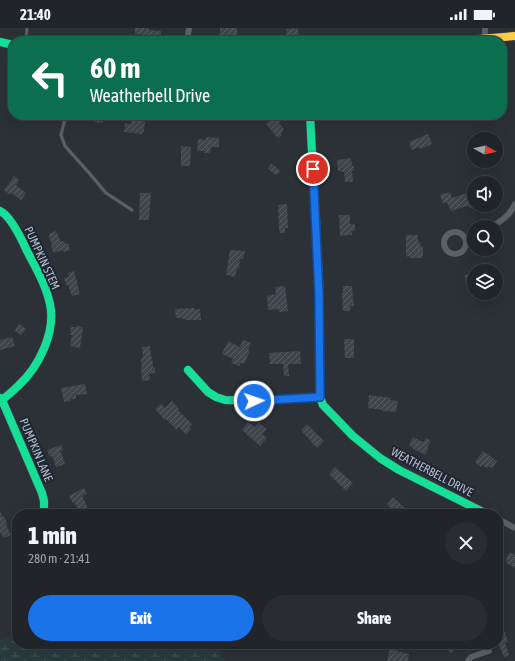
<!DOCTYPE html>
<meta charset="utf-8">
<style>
body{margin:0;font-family:"Asap Condensed",sans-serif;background:#292d32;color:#f1f3f6;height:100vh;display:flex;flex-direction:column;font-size:15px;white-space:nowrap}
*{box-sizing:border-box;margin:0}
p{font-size:13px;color:#a2a5a8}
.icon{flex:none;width:22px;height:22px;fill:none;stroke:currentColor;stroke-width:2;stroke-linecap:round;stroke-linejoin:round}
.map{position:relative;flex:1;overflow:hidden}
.side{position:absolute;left:12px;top:481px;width:491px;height:140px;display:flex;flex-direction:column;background:#21252a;border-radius:16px;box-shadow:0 4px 16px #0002,0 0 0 1px #3e4247}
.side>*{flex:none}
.top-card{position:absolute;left:8px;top:8px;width:499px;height:84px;border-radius:16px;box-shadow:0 4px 16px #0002,0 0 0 1px #3e4247;background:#0b6e4f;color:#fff;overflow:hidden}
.needle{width:26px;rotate:98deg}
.fabs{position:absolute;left:467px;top:104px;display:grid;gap:8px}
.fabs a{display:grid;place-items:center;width:36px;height:36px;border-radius:50%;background:#21252a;box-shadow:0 4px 16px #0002,0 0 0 1px #3e4247;font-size:20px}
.pin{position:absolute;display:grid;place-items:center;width:34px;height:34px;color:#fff;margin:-17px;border:2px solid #fff;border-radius:50%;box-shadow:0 1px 4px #0007}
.me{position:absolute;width:44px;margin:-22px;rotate:87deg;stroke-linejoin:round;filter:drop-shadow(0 0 3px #0008)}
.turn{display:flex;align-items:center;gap:14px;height:84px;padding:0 16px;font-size:18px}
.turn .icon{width:52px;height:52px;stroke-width:2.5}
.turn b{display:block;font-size:28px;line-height:34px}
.round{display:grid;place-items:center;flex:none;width:42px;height:42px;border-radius:21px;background:#292d32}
.headline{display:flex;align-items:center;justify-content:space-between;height:68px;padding:0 16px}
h1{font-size:24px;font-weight:800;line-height:30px}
.action{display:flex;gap:8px;margin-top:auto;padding:8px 16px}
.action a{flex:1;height:46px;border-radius:24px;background:#1a73e8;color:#fff;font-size:16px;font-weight:800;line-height:46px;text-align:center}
.action a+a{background:#292d32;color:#f1f3f6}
.status{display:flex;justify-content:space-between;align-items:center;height:28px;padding:0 20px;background:#21252a;direction:ltr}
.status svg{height:11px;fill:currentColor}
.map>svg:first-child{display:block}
.wetland{fill:url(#wetland-marsh)}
.building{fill:url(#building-hatch)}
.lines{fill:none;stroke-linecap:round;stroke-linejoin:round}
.lane-casing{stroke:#4a4e55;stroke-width:3.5}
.street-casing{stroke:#4a4e55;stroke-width:6}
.fast-casing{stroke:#4a4e55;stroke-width:9}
.slow-casing{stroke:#4a4e55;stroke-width:9}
.lane{stroke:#5c6067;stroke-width:2.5}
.street{stroke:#5c6067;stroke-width:5.5}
.fast{stroke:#16e098;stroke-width:8}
.slow{stroke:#ffcf43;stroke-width:8}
.route-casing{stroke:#114b97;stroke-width:10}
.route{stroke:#1a73e8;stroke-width:7}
.labels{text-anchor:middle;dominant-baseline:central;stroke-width:4;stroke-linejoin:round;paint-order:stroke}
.street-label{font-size:12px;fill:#b6bdc9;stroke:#1f2734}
</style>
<div class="status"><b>21:40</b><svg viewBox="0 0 49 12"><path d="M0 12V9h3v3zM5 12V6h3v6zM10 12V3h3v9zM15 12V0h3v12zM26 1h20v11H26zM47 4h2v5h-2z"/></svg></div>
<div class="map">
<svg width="515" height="633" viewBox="0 0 515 633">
<defs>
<pattern id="wetland-marsh" width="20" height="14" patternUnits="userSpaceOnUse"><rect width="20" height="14" fill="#293b3e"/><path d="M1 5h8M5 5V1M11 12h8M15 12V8" fill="none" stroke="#465559"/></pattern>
<pattern id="building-hatch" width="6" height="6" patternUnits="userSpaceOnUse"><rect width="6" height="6" fill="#40454d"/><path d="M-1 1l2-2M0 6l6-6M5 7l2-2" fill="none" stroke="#595e65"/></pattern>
</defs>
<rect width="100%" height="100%" fill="#2c3138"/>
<path class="wetland" d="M17,604v12h198l10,17h-225v-21z"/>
<path class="building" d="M135,0h14v2l12,1v10h-10l1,-1 -6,-1 1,-4 -12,-1z
M220,0h17l1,12 -20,1v-7h2z
M298,0l1,8 5,-1 1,6h-19v-4h1l-1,-8z
M95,87h8v8l-9,-1z
M137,87h9l-2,16 -2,3 -18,-2 1,-9 6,1 1,-5 3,1z
M275,87h1l6,5 -3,3 5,6 -3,4 1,2 -4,3 -12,-14z
M428,106l4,10 -12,5 -1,-2 -7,3 -3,-8z
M206,109l13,1v9h-8l-1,6h-5v-2h-8l1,-12 8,1z
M181,118l10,1 -1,19h-9z
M351,130l1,8h2v5h-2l1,11h-8l-1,-10 -6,-1 -1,-11z
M271,136l4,2 6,6 -5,3 -8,-6z
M14,148l5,4 -3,5 10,8 -5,7 -10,-7 -1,2 -6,-5z
M450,164l2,6 15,-5 7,4v12l-7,-3 -16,5 -4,-9 -4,1 -3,-8 5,-2v1z
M140,165h11l-2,27h-10z
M287,176l1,24h-3v5h-5l-1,-4 -1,-24z
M339,187h11v9h5v7h-3v4l-12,1z
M56,203l5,11 3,-1 2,3 2,-1 2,7 -6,2 -1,-2 -9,3 -3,-6 1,-1 -3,-10v-2z
M406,207h12v7h2v4h2l1,3v7h-1v2h-12v-1l-4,-1z
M230,222l15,1 -2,8h-3l-1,9h-2l-2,9 -9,-2z
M74,243l6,23 -8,2 -4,-11h-2l-2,-7 5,-1 -1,-4z
M474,245v12l-8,1 -1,-11z
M285,258l3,25 -9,1v-3l-11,1 -1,-14 9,-2 -1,-7z
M343,258h9l1,15h1v5h-4v5h-7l-1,-18h1z
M195,280v2l5,-1 1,11h-15l-1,-1h-2v-1h-7l-1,-9z
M19,296l7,5 -5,6 -6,-4z
M76,298l7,1 -3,21 -10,-2 2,-11h-2l1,-8h5z
M12,309l3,9 -15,4v-10z
M344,311h10v19h-9z
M243,312l8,3 -3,7 2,1 -6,13 -4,-1 -1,3 -8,-3 2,-4 -11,-5 6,-13 12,6z
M150,318l1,11h1l1,11 2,-1v6l-6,1 1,6 -8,1 -1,-14h1l-1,-9h2l-1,-11z
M300,323l1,13h-13l1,12h-5l-1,-12h-13l-1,-11z
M85,356l2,10 -11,1v4h-5v2l-7,1 -3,-14z
M369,367l22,3 -1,2 8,1 -2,11 -14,-1 1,-1 -15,-2z
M172,373l7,8 -1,1 14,14 -3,3 2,2 -5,6 -7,-8 -2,3 -11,-11 -1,1 -10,-11 6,-5 4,4z
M248,394l7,5 4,-4 8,6 -5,5 5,4 -7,8 -18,-16z
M307,396l17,17 -7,7 -16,-18z
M413,409l10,5 3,-4 5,3 -4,7h2l-4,7 -13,-7v-1l-3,-2z
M61,417l2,5 -3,1 1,1 4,12 -9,3 -4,-11 -2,1 -3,-7z
M483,423l14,10 -5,7 -3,-2 -2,2 -4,-3 -2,2 -6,-5z
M335,439l18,16 -7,8 -17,-17z
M84,460l3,5 -5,3 6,12 -8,4 -6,-10 -1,1 -4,-7z
M393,469l14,13 -3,4h-7l-10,-10z
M0,484l3,5 1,-1 3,7 -1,1 5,11 -7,3 -4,-6z
M510,524l5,3v13l-9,-5 1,-3 -1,-1z
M505,604l3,10 -3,1 4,12 -5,2 -6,-14v-9z
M438,616h20l-6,9z
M390,621l19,5 -1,7h-21z"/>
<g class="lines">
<defs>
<path id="lane" d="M26,13l1,-13
M66,87l-5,20 4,11 25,28 16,19 26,17"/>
<path id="street" d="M485,10v-10
M187,13l2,-13
M489,199c11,-4 21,-12 26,-23
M444 215a11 11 0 1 1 22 0a11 11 0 1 1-22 0Z
M465,210l9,-4
M498,491l17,9
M468,633l3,-4 18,-6"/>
<path id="fast" d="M0,14l13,3
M310,87l9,168 1,114
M0,183c11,5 22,29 27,40 9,17 19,34 23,53 6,28 -11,63 -32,82 -5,5 -11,10 -16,14
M188,342l20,22 8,5 9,3 29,1 66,-4 3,8 30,31 27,22 19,12 88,44
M0,370l2,2 40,93 2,8v12l2,1"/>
<path id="slow" d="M456,13l59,-5"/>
</defs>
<use href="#lane" class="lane-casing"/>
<use href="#street" class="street-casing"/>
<use href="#fast" class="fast-casing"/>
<use href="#slow" class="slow-casing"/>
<use href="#lane" class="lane"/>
<use href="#street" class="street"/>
<use href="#fast" class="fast"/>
<use href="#slow" class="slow"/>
</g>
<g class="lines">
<defs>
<path id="route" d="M254,373l66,-4 -1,-102 -6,-126"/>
</defs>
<use href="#route" class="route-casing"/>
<use href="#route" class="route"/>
</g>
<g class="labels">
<g class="street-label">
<text transform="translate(42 230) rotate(65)">PUMPKIN STEM</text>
<text transform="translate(36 422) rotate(67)">PUMPKIN LANE</text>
<text transform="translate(432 444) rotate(28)">WEATHERBELL DRIVE</text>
</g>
</g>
</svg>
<div class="fabs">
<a><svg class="needle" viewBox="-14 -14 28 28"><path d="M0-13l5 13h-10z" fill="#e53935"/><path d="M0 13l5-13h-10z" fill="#a2a5a8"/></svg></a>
<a><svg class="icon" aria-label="sound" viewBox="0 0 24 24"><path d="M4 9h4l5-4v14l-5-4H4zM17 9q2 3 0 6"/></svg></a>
<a><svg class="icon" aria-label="search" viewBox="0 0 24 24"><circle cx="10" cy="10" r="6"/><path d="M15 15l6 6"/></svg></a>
<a><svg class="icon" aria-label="layers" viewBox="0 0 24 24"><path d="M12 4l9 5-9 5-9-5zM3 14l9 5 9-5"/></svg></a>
</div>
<div class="pin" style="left:313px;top:141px;background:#d93025"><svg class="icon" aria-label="arrive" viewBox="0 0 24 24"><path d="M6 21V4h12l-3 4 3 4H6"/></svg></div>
<svg class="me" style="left:254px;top:373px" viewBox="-20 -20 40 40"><circle r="17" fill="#1a73e8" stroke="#fff" stroke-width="3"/><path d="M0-11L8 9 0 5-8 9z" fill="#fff"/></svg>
<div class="top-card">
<div class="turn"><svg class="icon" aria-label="left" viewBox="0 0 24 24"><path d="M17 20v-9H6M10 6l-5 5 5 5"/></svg><div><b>60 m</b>Weatherbell Drive</div></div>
</div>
<section class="side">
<div class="headline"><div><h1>1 min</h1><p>280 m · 21:41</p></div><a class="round"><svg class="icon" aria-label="close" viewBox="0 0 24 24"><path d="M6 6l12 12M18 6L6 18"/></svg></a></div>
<div class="action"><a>Exit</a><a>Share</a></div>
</section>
</div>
